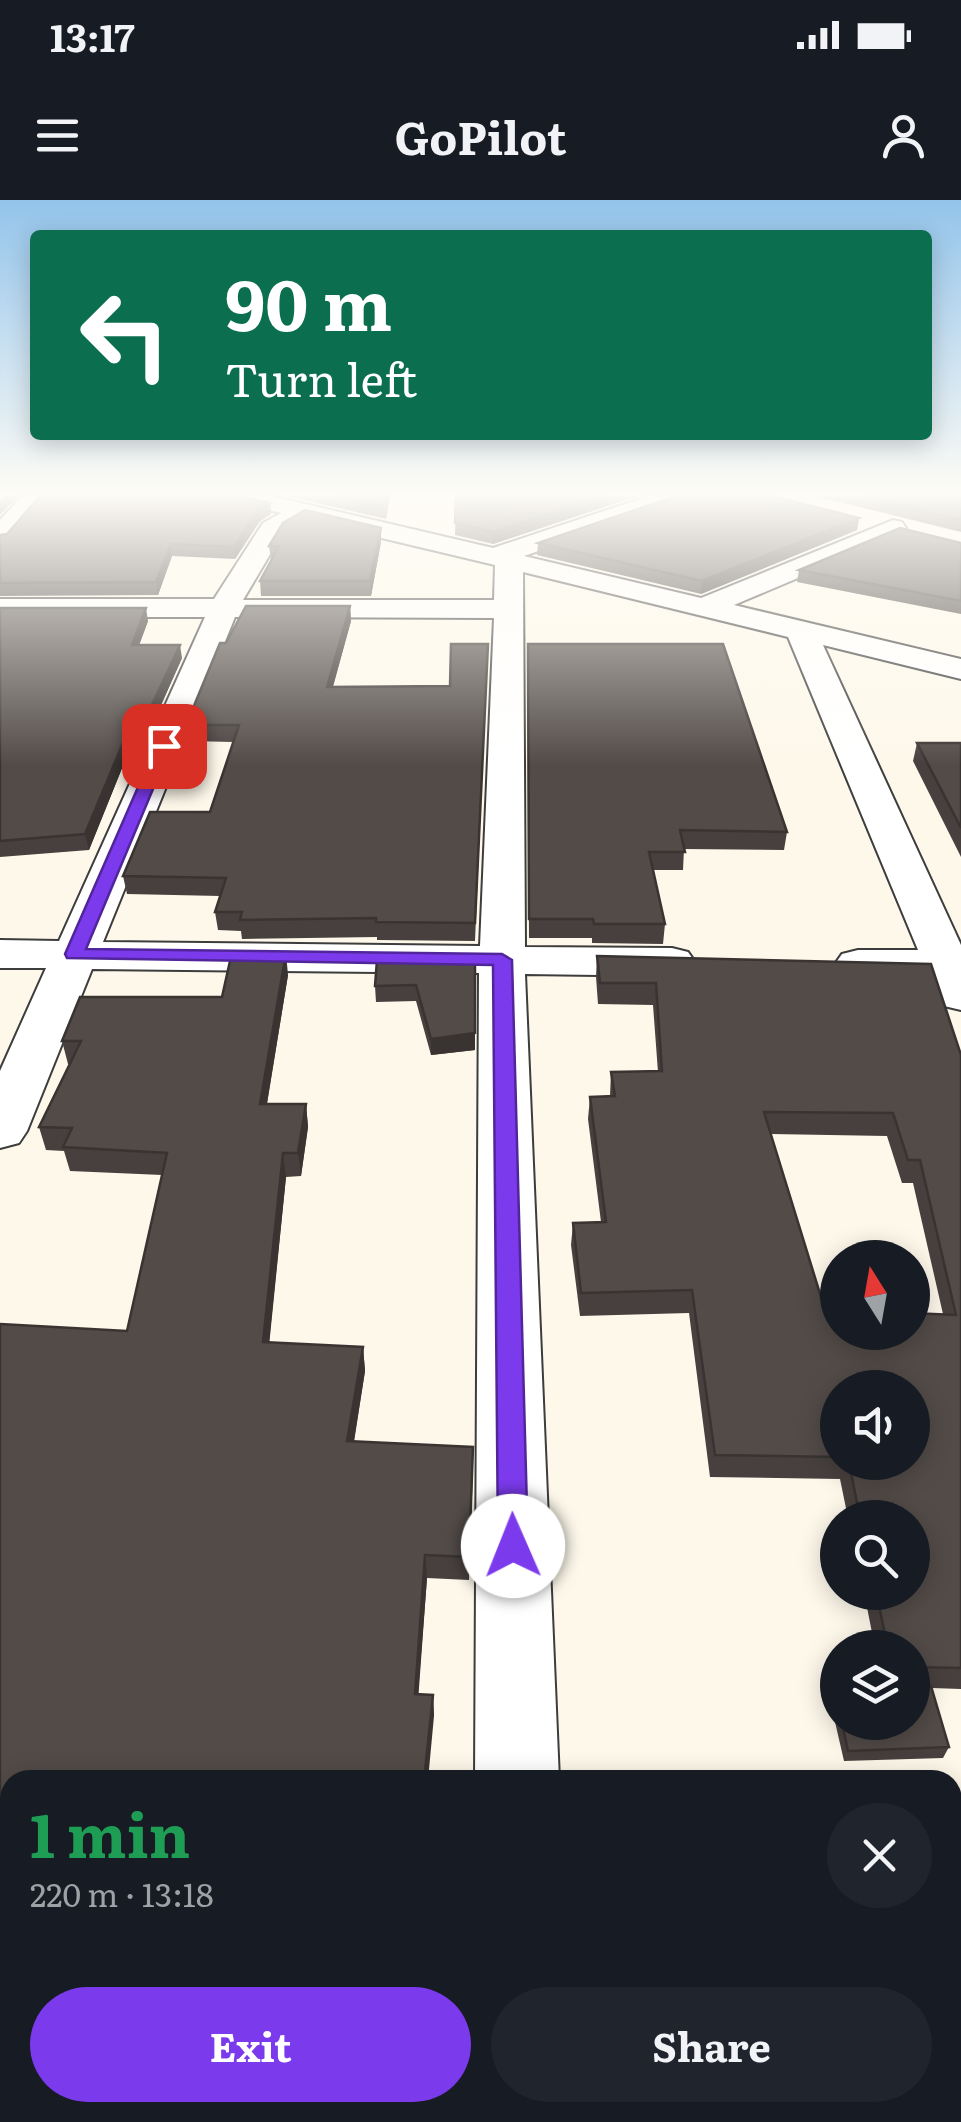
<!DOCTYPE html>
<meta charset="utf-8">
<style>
body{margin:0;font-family:Literata,serif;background:#20242c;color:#f1f3f6;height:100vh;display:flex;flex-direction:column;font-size:38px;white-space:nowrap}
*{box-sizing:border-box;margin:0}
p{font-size:32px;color:#9ea1a6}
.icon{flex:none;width:55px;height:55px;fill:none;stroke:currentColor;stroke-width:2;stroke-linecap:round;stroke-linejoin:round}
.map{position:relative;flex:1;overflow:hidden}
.sheet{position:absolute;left:0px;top:1570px;width:962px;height:352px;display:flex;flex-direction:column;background:#171b24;border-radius:30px 30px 0 0;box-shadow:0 5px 25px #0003}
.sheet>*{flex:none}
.guide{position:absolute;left:30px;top:30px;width:902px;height:210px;border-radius:10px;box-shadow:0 5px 25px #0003;background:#0b6e4f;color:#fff;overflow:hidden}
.needle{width:65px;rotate:349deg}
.controls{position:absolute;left:820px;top:1040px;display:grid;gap:20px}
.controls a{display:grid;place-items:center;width:110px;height:110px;border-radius:50%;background:#171b24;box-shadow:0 5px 25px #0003;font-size:50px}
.pin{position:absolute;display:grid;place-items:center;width:85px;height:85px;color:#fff;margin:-42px;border-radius:20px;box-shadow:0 5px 15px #0006}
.me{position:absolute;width:110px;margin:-55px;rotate:359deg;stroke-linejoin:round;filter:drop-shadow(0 0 8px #0008)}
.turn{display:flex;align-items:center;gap:35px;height:210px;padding:0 30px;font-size:45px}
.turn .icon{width:130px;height:130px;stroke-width:2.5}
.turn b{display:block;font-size:70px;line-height:85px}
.round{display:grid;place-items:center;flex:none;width:105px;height:105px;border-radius:52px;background:#20242c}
.summary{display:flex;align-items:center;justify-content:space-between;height:170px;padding:0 30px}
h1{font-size:60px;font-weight:700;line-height:75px;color:#1e9e55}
.button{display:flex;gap:20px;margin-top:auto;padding:20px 30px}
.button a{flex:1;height:115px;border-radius:60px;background:#7c3aed;color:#fff;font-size:40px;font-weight:700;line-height:115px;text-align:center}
.button a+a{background:#20242c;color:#f1f3f6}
.status{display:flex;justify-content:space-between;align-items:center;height:70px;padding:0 50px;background:#171b24;direction:ltr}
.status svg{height:28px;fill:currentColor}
header{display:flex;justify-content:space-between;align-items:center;height:130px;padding:0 30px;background:#171b24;font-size:45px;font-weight:700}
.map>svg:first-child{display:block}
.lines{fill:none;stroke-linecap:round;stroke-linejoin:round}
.street-casing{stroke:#3d3d3d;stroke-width:4}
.street{fill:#fff;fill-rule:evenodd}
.wall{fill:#47403e;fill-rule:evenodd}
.shaded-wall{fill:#393432}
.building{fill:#524b48;stroke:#393432;stroke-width:2.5;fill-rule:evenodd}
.route{fill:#7c3aed;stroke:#51269a;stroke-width:2.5}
</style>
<div class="status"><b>13:17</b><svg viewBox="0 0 49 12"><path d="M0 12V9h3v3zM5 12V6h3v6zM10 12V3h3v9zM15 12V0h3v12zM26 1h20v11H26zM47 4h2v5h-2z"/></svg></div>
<header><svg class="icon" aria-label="menu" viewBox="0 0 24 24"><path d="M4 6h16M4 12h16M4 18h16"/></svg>GoPilot<svg class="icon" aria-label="person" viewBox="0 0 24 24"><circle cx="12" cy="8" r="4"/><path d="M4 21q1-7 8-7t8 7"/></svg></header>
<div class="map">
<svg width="961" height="1922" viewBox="0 0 961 1922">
<rect width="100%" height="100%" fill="#fdf8ea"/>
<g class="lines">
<defs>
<path id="street" d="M22,296h26l-39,46 -9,2v-24z
M228,296h43l222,52 156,-52h36l-3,5 -158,55 177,42 192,-78 9,2 4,6 -4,6 -168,71 227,54v20l-138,-34 138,300v65l-17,-4 -14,-28h-72l-16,-4 -7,-10 7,-10 16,-4h60l-130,-313 -265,-65 2,375 147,1 16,4 7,10 -7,10 -16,4 -147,-2 34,806h-84l4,-807 -387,-4 -65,162 -8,12 -19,5v-77l46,-103h-46v-28l59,1 146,-324h-205v-18h214l49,-76 18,-10 -50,-12zM306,320l189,45 -1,35h-251l39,-66zM235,417l259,1 -14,328 -377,-4z
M474,1912h98v10h-98z"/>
</defs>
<use href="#street" class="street-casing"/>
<use href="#street" class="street"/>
</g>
<path class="wall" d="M287,296h103l-4,23z
M456,296h181l-144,48 -38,-9z
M815,296h146v36z
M270,303l1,11 -11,7 -25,38 -63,-3 -14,39 -158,1v-61z
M859,318l-2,12 -156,64 -164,-39 1,-12z
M381,342l-10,54h-110l-1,-15 11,-21 -2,-14z
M961,343v71l-164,-32 2,-12z
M350,406l1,15 -18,66 117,-1 38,-42 -13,297 -98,-1v-3l-135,2 -1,-8 -23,-1 -3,-18 5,-16 -93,-2 -4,-18 87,-64 23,-70 -44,-1 -3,-16z
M0,408l148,13 -9,24 43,13 -37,83h-12l-44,109 -89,7z
M528,444l259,188 -3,18 -100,-1 -1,21h-30l12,54 -2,20 -71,-1v-5h-63z
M917,543h44v114l-48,-96z
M597,756l364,99v634l-29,-1 17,59 -6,11 -99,3 -14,-61 4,-11h4v33h74v-74h-37l-11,-56h48v-74h-64l-8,-39 -130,-2 -21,-164 -109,3 -9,-71 2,-22 28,-1 -13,-103 2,-22 20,-1 1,-24h47l-5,-67 -55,-1 -2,-27zM771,934l116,2 15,47h11l30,131 -118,-4zM838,1188l74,74h-74z
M475,761v89l-44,5 -15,-54 -40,1 -1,-16z
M288,775l-21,129h39l2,23 -7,49 -15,1 -17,165 94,5 2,24 -11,71 119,28 -4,110 -42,-2 -9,116 15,1 1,21 -424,64v129h-10v-585l127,7 35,-156 -92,-4 -6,-20 -18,-1 -7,-23 31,-63h-2l-6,-23 160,-44z"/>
<path class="shaded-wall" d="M4,296h14l-18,19v-15z
M387,296h3l-4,23 -1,-12z
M604,296h33l-144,48v-12z
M270,303l1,11 -11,7 -25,38 -1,-12 25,-38z
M859,318l-2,12 -156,64 1,-13z
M381,328v14l-10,54 -1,-15z
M171,344l1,12 -14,39 -2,-13z
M350,406l1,15 -23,82 -1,-16z
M146,408l2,13 -14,38 -2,-14z
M180,445l2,13 -37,83 -3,-15z
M130,526l3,15 -44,109 -4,-16z
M286,753l2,22 -25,152 -3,-23z
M475,761v89l-44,5v-16z
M306,904l2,23 -7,49 -3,-23z
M283,953l3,24 -19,189 -4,-24z
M363,1147l2,24 -15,94 -3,-24z
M425,1355l2,23 -10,137 -2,-21z
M433,1495l1,21 -6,64h-4z
M389,1912h5l-1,10h-4z"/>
<path class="building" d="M40,296h201l29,7 -11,6 -25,38 -63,-3 -15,38 -156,1v-48l7,-1z
M336,296h51l-2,11z
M456,296h148l-111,36 -38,-9z
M676,296h96l87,22 -157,63 -164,-38z
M863,296h98v24z
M305,310l76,18 -11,53h-110l19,-35h-10l14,-23z
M900,328l61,15v58l-162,-31z
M246,406h104l-23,81 123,-1 1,-42h37l-13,279 -99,-1v-4l-136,2 2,-8h-27l11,-34 -103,-2 27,-64h60l29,-87h-53l34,-82h6z
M0,408h146l-14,37h48l-38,81h-12l-45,108 -85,7z
M528,444h195l64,188 -107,-2 5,22h-36l16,72h-71l-1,-5h-64z
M917,543h44v85z
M232,752l54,1 -26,151h46l-8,49h-15l-20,189 100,5 -16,94 126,6 -4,110 -44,-2 -10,139 18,1 -9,85h-414v110h-10v-566l127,7 40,-178 -104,-6 9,-19 -33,-1 42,-86h-19l18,-44h142z
M597,756l334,8 30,91v613l-49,-1v-19h-24l-12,-56h36v-74h-52l-11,-56h63v-74h-74v69l-123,-2 -23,-165 -111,3 -8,-70 33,-1 -16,-125 25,-1 -4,-24 51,-1 -6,-88h-56zM764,912l129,1 15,47h12l36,155 -44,-2v19h-74v-22h-13z
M377,760l98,1v72l-44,6 -15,-54 -41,1z
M931,1486l18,61 -101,4 -6,-29h70v-35z
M0,1774h10v138h379v10h-389z
M832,1912h116l10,10h-132z"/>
<linearGradient id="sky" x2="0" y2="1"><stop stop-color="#93c4eb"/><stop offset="0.52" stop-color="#fefcf6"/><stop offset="1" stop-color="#fefcf6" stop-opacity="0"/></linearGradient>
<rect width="961" height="565" fill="url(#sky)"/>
<path class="route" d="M164,542l7,4 -85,203 416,5 10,6 16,586 -5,9 -10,4 -11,-4 -4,-9 -5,-581 -426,-7 -2,-4 91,-208z"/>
</svg>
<div class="controls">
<a><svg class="needle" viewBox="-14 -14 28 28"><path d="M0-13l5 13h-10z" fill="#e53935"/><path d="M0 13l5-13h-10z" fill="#9ea1a6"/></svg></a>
<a><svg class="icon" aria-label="sound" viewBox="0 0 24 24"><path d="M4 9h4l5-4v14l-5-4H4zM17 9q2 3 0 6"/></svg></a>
<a><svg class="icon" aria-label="search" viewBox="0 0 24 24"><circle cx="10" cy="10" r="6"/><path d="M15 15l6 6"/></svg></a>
<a><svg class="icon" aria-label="layers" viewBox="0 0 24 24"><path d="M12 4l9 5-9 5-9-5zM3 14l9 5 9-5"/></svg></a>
</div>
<div class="pin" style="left:164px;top:546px;background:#d93025"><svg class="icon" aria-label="arrive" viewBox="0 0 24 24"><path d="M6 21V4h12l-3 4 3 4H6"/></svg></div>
<svg class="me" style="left:513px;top:1346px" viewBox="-20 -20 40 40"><circle r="19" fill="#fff"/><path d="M0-13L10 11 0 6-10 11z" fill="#7c3aed"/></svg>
<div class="guide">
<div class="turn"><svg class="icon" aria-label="left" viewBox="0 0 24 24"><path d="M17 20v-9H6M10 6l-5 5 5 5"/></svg><div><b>90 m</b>Turn left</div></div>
</div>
<section class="sheet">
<div class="summary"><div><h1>1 min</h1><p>220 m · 13:18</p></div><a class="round"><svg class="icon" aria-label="close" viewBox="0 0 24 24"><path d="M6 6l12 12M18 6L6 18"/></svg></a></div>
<div class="button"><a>Exit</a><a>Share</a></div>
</section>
</div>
